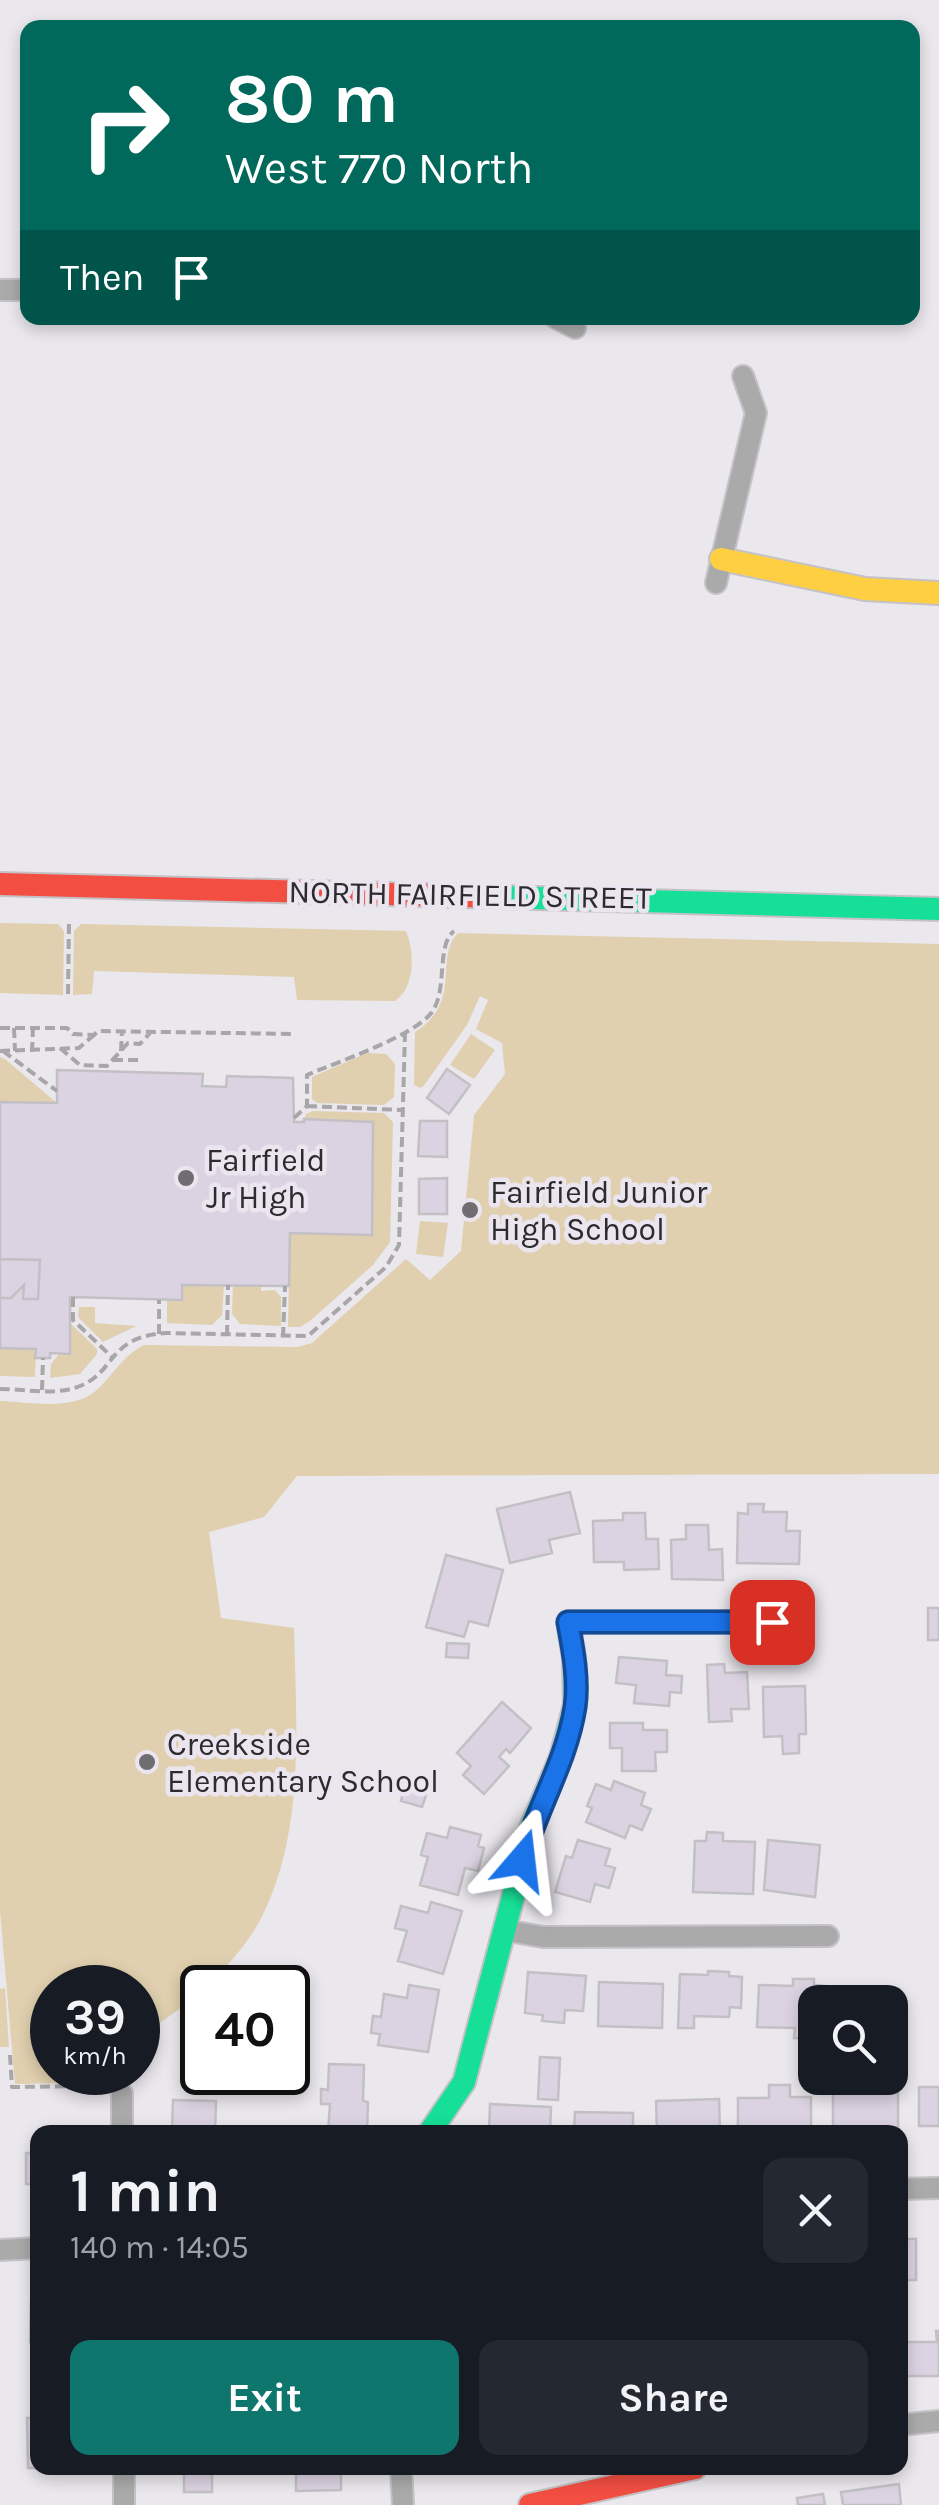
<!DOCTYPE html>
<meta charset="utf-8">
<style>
body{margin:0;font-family:Karla,sans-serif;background:#242831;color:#f1f3f6;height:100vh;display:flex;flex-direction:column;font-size:38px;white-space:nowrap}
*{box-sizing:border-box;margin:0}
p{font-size:32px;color:#9ea1a6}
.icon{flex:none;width:55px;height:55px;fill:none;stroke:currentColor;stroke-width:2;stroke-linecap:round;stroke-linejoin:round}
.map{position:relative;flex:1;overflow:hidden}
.panel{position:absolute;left:30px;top:2125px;width:878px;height:350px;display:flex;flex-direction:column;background:#171b24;border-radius:20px;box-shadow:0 5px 15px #0003}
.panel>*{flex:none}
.banner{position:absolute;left:20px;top:20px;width:900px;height:305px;border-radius:20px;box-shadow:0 5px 15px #0003;background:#00695c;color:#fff;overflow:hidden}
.buttons{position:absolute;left:798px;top:1985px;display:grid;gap:20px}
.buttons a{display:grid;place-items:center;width:110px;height:110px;border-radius:20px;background:#171b24;box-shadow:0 5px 15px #0003;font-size:50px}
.speed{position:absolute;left:30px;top:1965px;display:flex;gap:20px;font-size:50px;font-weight:700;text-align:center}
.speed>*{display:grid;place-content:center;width:130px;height:130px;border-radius:50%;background:#171b24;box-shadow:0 5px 15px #0003;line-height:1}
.speed small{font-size:25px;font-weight:400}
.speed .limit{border:5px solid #111;border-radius:15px;background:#fff;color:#111}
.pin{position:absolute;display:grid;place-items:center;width:85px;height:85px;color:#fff;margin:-42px;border-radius:20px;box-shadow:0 5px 15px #0006}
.me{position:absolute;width:110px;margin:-55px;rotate:17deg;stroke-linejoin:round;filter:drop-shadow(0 0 8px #0008)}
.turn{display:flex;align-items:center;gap:35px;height:210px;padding:0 40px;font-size:45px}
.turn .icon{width:130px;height:130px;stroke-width:2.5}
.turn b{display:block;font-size:70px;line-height:85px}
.then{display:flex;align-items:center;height:95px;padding:0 40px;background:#0003;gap:20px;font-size:38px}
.round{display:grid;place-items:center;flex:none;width:105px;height:105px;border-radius:20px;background:#242831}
.head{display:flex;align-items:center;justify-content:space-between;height:170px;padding:0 40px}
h1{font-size:60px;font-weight:700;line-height:75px}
.cta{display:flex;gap:20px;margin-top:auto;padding:20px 40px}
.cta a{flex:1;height:115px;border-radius:20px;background:#0f766e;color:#fff;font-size:40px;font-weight:700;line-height:115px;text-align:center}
.cta a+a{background:#242831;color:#f1f3f6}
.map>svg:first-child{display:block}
.green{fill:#e0d0af}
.building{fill:#dcd3e2;stroke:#c2c0c4;stroke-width:2.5}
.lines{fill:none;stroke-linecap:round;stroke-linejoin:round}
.street-casing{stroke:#c4c2c6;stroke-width:24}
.fast-casing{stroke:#c4c2c6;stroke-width:26}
.slow-casing{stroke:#c4c2c6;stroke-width:26}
.jam-casing{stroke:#c4c2c6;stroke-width:26}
.path{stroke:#a8a6a7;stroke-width:4;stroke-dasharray:10 5;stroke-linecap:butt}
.street{stroke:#abaaaa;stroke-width:20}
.fast{stroke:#16e098;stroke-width:22}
.slow{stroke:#ffcf43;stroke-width:22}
.jam{stroke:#f24e42;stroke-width:22}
.route-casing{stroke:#114b97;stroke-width:25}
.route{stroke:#1a73e8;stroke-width:18}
.poi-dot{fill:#6f6d71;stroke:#ebe5ef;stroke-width:4}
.labels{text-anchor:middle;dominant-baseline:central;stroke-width:9;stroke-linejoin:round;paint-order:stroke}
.street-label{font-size:32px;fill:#2d2b2e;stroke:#ebe5ef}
.poi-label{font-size:32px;fill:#2d2b2e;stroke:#ebe5ef;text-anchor:start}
</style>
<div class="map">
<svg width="939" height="2505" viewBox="0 0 939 2505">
<rect width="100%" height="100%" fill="#eae7ed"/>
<path class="green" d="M0,923l58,1 6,7 -1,64 -63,-2z
M81,924l325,7c9,22 9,56 -11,70l-98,-1 -3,-23 -200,-6 -2,23 -19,1 1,-64z
M458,933l481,11v530l-642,2 -33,41 -55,15 12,86 73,10c2,90 11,195 -28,280 -13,30 -37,56 -59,79l-5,1v5l-48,34 -16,6v-45h-86v84l58,1v9l-95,2 -15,-173v-510c31,1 75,11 99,-13 16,-16 24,-32 45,-43l154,2 14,-4 94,-84 24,21 31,-29 13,-136 31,-41 -3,-31 -26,-14 12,-29 -8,-4 -13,29 -42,59 -4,4 -7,-3 1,-53c49,-31 18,-73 43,-99z
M471,1034l24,16 -21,29 -24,-14z
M367,1053l19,1 9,10 -1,33 -10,8 -67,-2 -5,-4v-22z
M0,1057l5,2 52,44 -57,-1z
M313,1111l71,2 9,9 -3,120 -17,23 -63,56 -10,6h-12l2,-94 82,1 -68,-115 2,-5z
M420,1221l28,2 -5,34 -27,-3z
M182,1285h42l-2,30 -10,10 -45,-2v-23h15z
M233,1285l28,1v5l14,-1 6,7v29l-41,-2 -8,-10z
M79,1307h16v16l41,3 -33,16 -25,-25z
M70,1323l27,26v5l-17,20 -30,4 1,-14 8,-10h11z
M0,1348l36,1 -1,28 -35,-1z
M5,1988l4,59h-9v-58z"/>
<path class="building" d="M447,1069l23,16 -21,29 -22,-16z
M57,1070l146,4 -1,12 24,1 1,-11 66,2 1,44h10v-3l69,3 -1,113 -82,-2 -1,53 -107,-1v15l-112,-3v57l-20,-1v5h-15l1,-9 -36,-1v-50h11l13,-13 -1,14h15l2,-39 -40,-1v-157l57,1z
M57,1070l146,4 -1,12 24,1 1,-11 66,2 1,44h10v-3l69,3 -1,113 -82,-2 -1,53 -107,-1v15l-112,-3v57l-20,-1v5h-15l1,-9 -36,-1v-246l57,1z
M420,1121h27v36l-29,-1z
M447,1178v36h-28v-35z
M0,1259l40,1 -2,39h-15l1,-14 -13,13h-11z
M570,1492l10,41 -31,7 3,13 -42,10 -13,-54z
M748,1504h16l-1,8h24l-1,19h14l-1,33 -62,-1 1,-50 10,1z
M623,1513h22l1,26h12l1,30 -35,1v-8h-30l-1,-41 30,-1z
M686,1525h22l1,25 13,-1 1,31 -51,-1 -1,-39 15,-1z
M446,1555l57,15 -15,56 -19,-5 -5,16 -38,-10z
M928,1608h11v32h-11z
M447,1643l22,1 -1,14 -22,-1z
M619,1657l48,4 -1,14 16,1 -1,17 -11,-1 -1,14 -35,-3 2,-18 -20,-2z
M724,1664l1,9 22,-1 2,37h-18l1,12 -23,1 -2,-57z
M805,1686l1,48h-7v19l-16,1 -1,-18 -18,1 -1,-50z
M502,1702l29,26 -21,25 -4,-4 -7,8 10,9 -25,28 -21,-19 8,-9 -14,-13z
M610,1723h33v7h24v22h-12l1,19h-34v-23h-12z
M614,1781l31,12 -4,12 10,4 -9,21 -12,-5 -5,13 -39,-16 6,-14 -5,-2 9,-22 15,6z
M406,1783l22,7 -6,17 -21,-6z
M450,1827l31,8 -3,11 6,2 -6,23 -13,-3 -7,27 -38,-10 8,-28 -7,-2 6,-22 20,5z
M707,1832l16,1v8l32,1 -2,52 -60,-2 2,-51h11z
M578,1840l32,9 -5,16 10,3 -6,20 -14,-4 -5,18 -35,-10 11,-36 6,2z
M768,1840l52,5 -5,52 -51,-7z
M431,1902l31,9 -19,63 -45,-13 9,-30 -12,-3 6,-22 27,7z
M708,1971l21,1v4l13,1 -1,31 -11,-1 -1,10 -35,-1v12h-16l2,-54 28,1z
M528,1972l58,4 -3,35 -18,-1 -1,13 -22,-2 1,-6 -18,-2z
M793,1979h21v6l11,1v16h-10v37l-21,-1 1,-10 -38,-1 2,-42 34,1z
M599,1982l64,2 -1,44 -64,-2z
M409,1985l30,5 -11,62 -50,-7 2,-11 -9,-1 2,-17 8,1 3,-23 23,4z
M540,2057l20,1 -2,42 -20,-1z
M329,2064l35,1 -1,36 5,1 -1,30h-39l2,-28h-9v-15l7,1z
M769,2085h21v12h21v35h-73v-34h31z
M919,2087h20v39h-20z
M833,2093h65v39h-25l1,-4h-41z
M719,2099l1,33h-63l-1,-31z
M173,2100l43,1 -1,31h-43z
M490,2104l61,3 -1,25h-61z
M575,2112l58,1v19h-59z
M26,2153h12v31h-12z
M900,2239h16v41h-16z
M31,2301h7v41h-8z
M936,2331h3v45h-39v-34h37z
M27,2418h11v50h15h-25z
M173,2468h39v24h-28v-21h-11z
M296,2468h45v22l-45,1z
M899,2484l2,21h-58l-2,-13z
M823,2494l2,11h-27l-1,-7z"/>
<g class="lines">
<defs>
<path id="street" d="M0,290h28
M556,318l19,10
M716,583l40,-170 -13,-37
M504,1930l39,7 285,-1
M122,2094v38
M900,2189l39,-1
M0,2250l38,-2
M900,2425l39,-4
M124,2468v37
M401,2468l2,37"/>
<path id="fast" d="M500,897l439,12
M430,2132l34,-50 68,-257 29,-68 14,-52 -1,-47 -6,-36h55"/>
<path id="slow" d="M721,559l144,30 74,4"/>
<path id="jam" d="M0,884l500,13
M623,1622h149
M530,2505l165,-37"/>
</defs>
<use href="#street" class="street-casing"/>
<use href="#fast" class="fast-casing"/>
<use href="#slow" class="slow-casing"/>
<use href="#jam" class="jam-casing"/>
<path class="path" d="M68,994l1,-72
M0,1028h67l6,6 21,1 4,-4 195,3
M14,1028l1,23
M60,1048l20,17 27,1 21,-23 12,1 10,-11
M0,1051l79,-3 15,-13
M3,1051l54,40
M121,1051l1,-20
M32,1052l1,-24
M113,1060h27
M307,1106l94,4
M294,1118l13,-12v-31c30,-13 108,-39 125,-63 16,-23 4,-67 22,-81
M73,1297v23l39,37
M159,1334v-34
M227,1335l1,-50
M283,1337l2,-51
M0,1389c24,0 57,7 80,-3 37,-15 27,-49 86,-53l142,3 78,-69 13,-22 6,-212
M42,1390l1,-32
M10,2055l2,32 79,-1v7h4"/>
<use href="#street" class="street"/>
<use href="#fast" class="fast"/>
<use href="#slow" class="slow"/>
<use href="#jam" class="jam"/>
</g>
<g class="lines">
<defs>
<path id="route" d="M522,1860c15,-52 45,-100 53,-153 4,-27 -2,-58 -7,-85h204"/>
</defs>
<use href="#route" class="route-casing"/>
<use href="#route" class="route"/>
</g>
<g class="poi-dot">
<circle cx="186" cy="1178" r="10"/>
<circle cx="470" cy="1210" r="10"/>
<circle cx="147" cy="1762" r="10"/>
</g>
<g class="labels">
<g class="street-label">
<text transform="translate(470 895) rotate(1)">NORTH FAIRFIELD STREET</text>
</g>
<g class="poi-label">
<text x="206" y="1160">Fairfield<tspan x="206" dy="37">Jr High</tspan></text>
<text x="490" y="1192">Fairfield Junior<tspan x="490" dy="37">High School</tspan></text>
<text x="167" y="1744">Creekside<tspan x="167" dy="37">Elementary School</tspan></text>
</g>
</g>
</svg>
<div class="buttons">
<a><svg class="icon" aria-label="search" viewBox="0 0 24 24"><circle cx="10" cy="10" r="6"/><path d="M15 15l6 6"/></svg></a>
</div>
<div class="speed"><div>39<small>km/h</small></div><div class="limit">40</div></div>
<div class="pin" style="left:772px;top:1622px;background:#d93025"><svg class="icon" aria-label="arrive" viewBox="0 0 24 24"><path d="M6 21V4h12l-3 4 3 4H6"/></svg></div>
<svg class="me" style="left:522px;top:1860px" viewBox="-20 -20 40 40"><path d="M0-17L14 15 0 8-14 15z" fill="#1a73e8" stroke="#fff" stroke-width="4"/></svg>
<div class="banner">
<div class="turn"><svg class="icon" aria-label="right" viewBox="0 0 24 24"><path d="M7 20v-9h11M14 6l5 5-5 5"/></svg><div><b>80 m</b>West 770 North</div></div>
<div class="then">Then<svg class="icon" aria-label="arrive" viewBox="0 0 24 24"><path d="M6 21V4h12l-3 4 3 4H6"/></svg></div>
</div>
<section class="panel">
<div class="head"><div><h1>1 min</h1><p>140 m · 14:05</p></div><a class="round"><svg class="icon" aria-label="close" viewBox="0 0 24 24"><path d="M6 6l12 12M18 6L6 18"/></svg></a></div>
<div class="cta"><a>Exit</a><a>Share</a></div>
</section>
</div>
